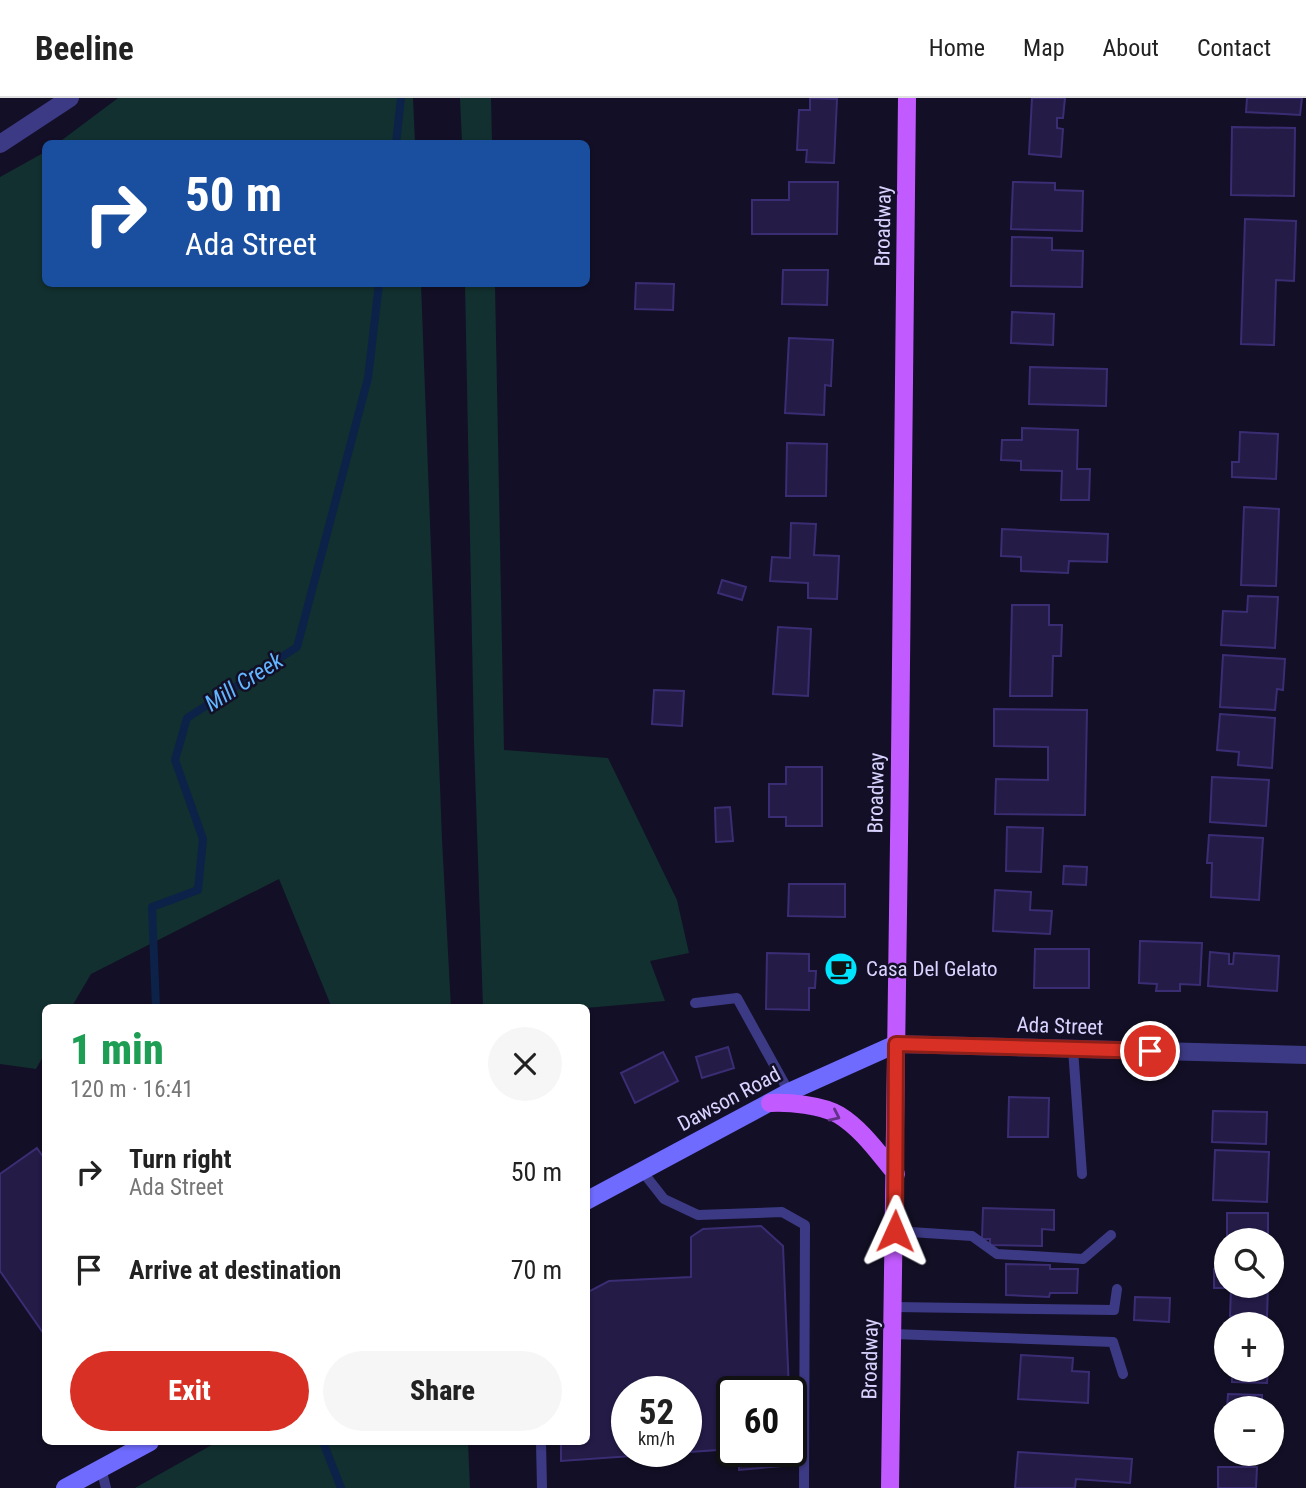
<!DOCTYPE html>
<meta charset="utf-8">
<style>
body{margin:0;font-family:"Roboto Condensed",sans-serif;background:#f6f6f6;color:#222;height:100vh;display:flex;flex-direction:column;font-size:26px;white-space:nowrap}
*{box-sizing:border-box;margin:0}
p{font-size:23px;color:#767676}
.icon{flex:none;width:38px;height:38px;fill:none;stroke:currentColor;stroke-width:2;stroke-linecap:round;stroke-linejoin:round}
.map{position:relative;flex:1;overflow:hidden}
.side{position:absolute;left:42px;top:906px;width:548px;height:441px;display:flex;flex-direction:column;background:#fff;border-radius:10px;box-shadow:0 2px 5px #0004}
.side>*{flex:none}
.hud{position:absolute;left:42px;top:42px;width:548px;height:147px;border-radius:10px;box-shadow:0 2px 5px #0004;background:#1a4fa0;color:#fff;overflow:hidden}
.tools{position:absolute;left:1214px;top:1130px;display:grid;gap:14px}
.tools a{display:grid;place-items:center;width:70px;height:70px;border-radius:50%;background:#fff;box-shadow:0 2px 5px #0004;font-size:35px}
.speed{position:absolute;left:611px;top:1278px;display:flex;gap:14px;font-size:35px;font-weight:700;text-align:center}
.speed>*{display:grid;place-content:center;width:91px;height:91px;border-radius:50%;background:#fff;box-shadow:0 2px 5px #0004;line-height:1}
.speed small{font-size:18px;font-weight:400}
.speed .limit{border:4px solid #111;border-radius:10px;background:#fff;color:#111}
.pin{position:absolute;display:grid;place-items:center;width:60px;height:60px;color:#fff;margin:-30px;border:4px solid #fff;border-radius:50%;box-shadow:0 2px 7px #0007}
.me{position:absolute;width:77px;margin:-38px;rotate:1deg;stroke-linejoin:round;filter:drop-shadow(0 0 5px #0008)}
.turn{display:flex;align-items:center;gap:24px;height:147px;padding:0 28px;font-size:32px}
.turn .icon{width:91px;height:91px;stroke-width:2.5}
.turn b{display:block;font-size:49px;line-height:60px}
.round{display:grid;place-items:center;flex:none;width:74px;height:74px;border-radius:37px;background:#f6f6f6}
.overview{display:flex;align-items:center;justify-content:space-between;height:119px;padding:0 28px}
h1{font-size:42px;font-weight:800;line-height:52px;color:#1e9e55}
.action{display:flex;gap:14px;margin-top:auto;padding:14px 28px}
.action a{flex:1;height:80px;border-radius:42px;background:#d93025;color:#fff;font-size:28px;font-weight:800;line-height:80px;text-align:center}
.action a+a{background:#f6f6f6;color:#222}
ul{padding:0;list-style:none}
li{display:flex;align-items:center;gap:21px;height:98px;padding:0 28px}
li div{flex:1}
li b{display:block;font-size:26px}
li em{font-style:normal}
header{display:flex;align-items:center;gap:42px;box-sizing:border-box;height:98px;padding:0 35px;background:#fff;border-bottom:2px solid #e0e0e0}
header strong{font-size:33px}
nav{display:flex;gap:38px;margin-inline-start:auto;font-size:24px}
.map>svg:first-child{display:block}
.green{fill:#12302f}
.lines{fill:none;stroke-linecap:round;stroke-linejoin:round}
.stream{stroke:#0c2248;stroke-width:8}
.building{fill:#241b47;stroke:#3b2d73;stroke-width:2;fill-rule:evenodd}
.lane{stroke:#3d3a85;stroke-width:10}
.street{stroke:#3d3a85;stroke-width:18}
.secondary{stroke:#6f6bff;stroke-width:18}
.primary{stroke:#c25bff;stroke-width:18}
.oneway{stroke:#623188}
.route-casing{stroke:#8d1f18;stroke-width:18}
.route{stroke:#d93025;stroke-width:12}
.labels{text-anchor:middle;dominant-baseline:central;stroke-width:5;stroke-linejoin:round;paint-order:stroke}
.street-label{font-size:21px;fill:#d9d4ff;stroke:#130f26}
.poi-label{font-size:21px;fill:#d9d4ff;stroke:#130f26;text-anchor:start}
.water-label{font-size:23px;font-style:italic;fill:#62b6ff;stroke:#130f26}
</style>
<header>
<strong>Beeline</strong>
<nav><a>Home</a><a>Map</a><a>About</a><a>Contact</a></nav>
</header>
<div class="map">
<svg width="1306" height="1390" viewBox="0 0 1306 1390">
<rect width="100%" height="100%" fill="#130f26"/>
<path class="green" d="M118,0h295l2,45h-357z
M460,0h31l1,45h-30z
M45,54l1,132h375l21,555 9,169h-119l-53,-129 -188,95 -20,34h-25l-1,45 -9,16 -36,-5v-887z
M465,186h30l9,466 104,8 69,142 12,53 -39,8 15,40 -79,7h-103l-9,-265z
M217,1344h251l2,46h-335z"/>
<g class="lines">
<path class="stream" d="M396,46l5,-46
M156,910l-4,-101 46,-17 5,-51 -28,-79 12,-42 110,-71 71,-269 11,-94
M323,1344l18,46"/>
</g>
<path class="building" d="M810,0l27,1 -3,64 -28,-1 1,-12h-10l2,-40h11z
M1032,0h33l-2,20h-6v10l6,1 -2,28 -32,-3z
M1247,0h55l-2,17 -54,-3z
M1232,29l63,1 -1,68 -63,-1z
M789,84h49l-1,52h-85v-34h37z
M1013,84l42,1v7l28,1 -1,40 -71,-2z
M1245,121l51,2 -2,60 -18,-1 -2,65 -33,-1z
M1012,139l40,1v12l31,1 -1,36 -71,-1z
M783,172h45l-1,35 -45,-1z
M636,185l38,1 -1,26 -38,-1z
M1012,214l42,2 -1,31 -42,-2z
M789,240l44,2 -2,46 -6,-1 -1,30 -39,-2z
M1030,269l77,2 -1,37 -77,-2z
M1022,330l56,2 -1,39h13l-1,31h-28l1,-29 -41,-1v-9l-20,-1 1,-20h20z
M1240,334l38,2 -2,45 -44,-2v-15h7z
M787,345l40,1 -1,52h-40z
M1244,409l35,2 -3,77 -35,-1z
M791,425l25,1 -2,31 25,1 -2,43 -29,-1v-15l-38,-2 2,-24 18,1z
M1002,431l106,5 -1,28 -38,-1 -1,12 -47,-2v-14l-20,-1z
M722,482l24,7 -4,13 -24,-7z
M1248,498l30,1 -3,51 -54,-3 2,-34 24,1z
M1012,507h37v20h13l-1,31h-8l-1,40h-42z
M778,529l33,2 -3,67 -35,-2z
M1223,557l62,4 -2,31 -6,-1 -2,21 -55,-3z
M654,592l30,1 -2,35 -30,-2z
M994,611l93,1 -2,105 -90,-1 1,-35 52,1v-33l-54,-1z
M1220,616l55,4 -3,50 -34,-3 1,-13 -22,-2z
M786,669h36v59h-36v-9h-17v-33h17z
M1212,679l57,3 -3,46 -56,-4z
M730,709l3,34 -17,1 -1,-34z
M1007,729l36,1 -2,44 -35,-1z
M1209,737l54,3 -4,62 -48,-3 1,-34h-5z
M1064,768l23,1 -1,18 -23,-1z
M789,786h56v33l-57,-1z
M995,792l36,2 -1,18 22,1 -2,23 -57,-3z
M1140,843l62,2 -2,42 -20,-1v7h-24l1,-7 -18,-1z
M1035,851h54v39h-55z
M1210,854l19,2v10h4l1,-11 45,3 -2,35 -69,-5z
M767,855l42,1v17h7l-1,17h-6v22l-43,-1z
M728,949l6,21 -32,10 -6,-21z
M663,954l15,29 -43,22 -14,-30z
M1009,999l40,1 -1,39h-40z
M1213,1013l54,1 -1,32 -54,-2z
M37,1050l9,13v176l-46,-66v-97z
M1215,1052l54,2 -2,50 -54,-2z
M983,1110l71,2v20l-12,-1v17l-52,-1v-6h-8z
M1227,1115h41v28h-41z
M761,1128l22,20 6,145h-57v58l-171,12v-19h25v-149l23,-12 82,-4v-40l12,-8zM626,1293h60v60h-60z
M1006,1166l44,1v4h28l-1,24h-27l-1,4 -43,-2z
M1214,1171h13v17h41l-1,31 -37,-1 1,-28h-17z
M1135,1199l35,1 -1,24 -35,-2z
M1021,1257l52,3 -1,13 17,1 -1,31 -70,-4z
M1232,1272h36l-1,13 -35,-1z
M1228,1296l34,1v14h-35z
M791,1329l2,38 -54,5 1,-19h51z
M1018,1354l114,7 -2,24 -54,-4 -1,9h-60z
M1218,1369h39l-1,21h-38z"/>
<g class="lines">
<path class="lane" d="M695,905l42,-5 52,94
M1073,951l9,125
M642,1073l22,28 34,16 84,-3 23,13 -1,263
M895,1133l77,5 25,18 86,5 28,-24
M894,1209l220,3 3,-21
M893,1236l220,8 10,32
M541,1344l1,46
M101,1370l5,20"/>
<path class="street" d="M0,46l70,-46
M896,946l410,11"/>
<path class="secondary" d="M586,1103l203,-109 107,-48
M65,1390l85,-46"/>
<path class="primary" d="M770,1005c19,-1 52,2 69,12 23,14 40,39 57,59
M890,1390c9,-463 11,-927 17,-1390"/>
</g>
<defs><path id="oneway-chevron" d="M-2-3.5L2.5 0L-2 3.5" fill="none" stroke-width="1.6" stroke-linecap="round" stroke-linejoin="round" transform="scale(1.75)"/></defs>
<use class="oneway" href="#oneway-chevron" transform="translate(835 1018) rotate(25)"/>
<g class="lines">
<defs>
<path id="route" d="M895,1133l1,-187 254,7"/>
</defs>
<use href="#route" class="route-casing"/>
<use href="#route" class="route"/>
</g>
<defs>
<symbol id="cafe-disc" viewBox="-11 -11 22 22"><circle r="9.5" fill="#00e5ff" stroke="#130f26"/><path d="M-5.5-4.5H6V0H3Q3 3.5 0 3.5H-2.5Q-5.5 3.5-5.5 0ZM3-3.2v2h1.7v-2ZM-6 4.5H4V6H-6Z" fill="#111"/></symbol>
</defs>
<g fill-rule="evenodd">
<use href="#cafe-disc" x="822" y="852" width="38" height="38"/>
</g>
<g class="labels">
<g class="street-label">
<text transform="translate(883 128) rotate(-89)">Broadway</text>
<text transform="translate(876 695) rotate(-89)">Broadway</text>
<text transform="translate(1060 928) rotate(2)">Ada Street</text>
<text transform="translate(729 1001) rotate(-28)">Dawson Road</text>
<text transform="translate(870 1261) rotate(-89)">Broadway</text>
</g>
<g class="poi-label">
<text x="866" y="871">Casa Del Gelato</text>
</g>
<g class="water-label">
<text transform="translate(244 584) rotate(-33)">Mill Creek</text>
</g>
</g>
</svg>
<div class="tools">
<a><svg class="icon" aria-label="search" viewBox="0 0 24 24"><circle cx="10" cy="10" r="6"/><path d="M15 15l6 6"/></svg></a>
<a>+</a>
<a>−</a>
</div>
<div class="speed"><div>52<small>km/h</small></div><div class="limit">60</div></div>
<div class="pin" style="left:1150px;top:953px;background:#d93025"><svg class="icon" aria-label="arrive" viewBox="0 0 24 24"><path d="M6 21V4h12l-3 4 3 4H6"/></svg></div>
<svg class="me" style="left:895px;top:1133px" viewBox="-20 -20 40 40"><path d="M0-17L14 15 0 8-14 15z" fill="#d93025" stroke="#fff" stroke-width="4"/></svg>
<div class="hud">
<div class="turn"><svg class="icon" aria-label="right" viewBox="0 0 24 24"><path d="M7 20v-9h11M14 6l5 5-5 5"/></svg><div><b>50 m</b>Ada Street</div></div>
</div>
<section class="side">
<div class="overview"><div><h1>1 min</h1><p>120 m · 16:41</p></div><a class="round"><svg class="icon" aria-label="close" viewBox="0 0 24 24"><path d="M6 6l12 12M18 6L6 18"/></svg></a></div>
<ul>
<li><svg class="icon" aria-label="right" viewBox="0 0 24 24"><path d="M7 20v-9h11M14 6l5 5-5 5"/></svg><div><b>Turn right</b><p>Ada Street</p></div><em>50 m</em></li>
<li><svg class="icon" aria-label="arrive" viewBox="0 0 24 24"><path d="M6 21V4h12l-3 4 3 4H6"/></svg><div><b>Arrive at destination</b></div><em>70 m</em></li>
</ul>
<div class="action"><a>Exit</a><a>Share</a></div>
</section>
</div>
